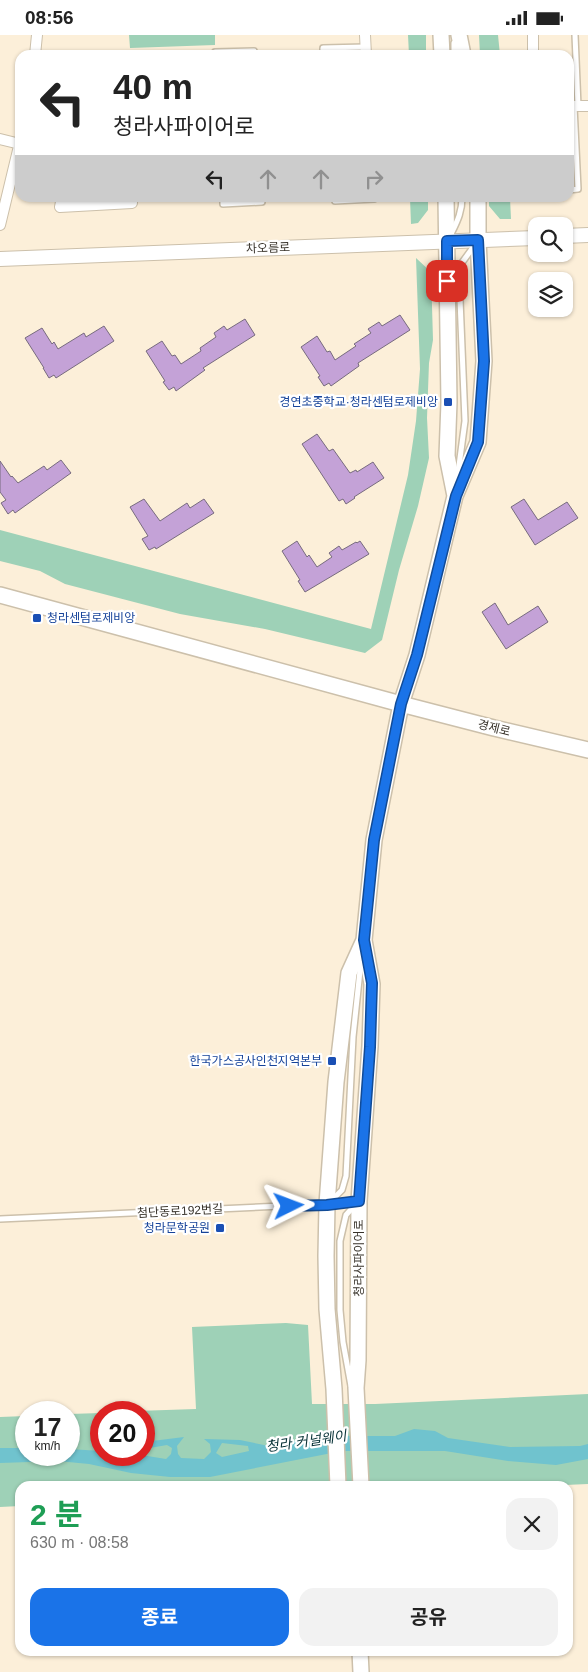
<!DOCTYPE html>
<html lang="ko">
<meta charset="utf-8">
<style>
body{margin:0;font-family:Arial,"Noto Sans KR",sans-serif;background:#f2f2f2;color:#222;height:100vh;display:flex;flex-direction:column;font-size:19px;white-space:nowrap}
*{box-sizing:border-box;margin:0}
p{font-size:16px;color:#767676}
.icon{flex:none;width:28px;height:28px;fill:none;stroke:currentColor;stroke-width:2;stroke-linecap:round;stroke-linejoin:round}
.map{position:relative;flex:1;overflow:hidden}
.panel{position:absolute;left:15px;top:1446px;width:558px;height:175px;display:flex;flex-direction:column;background:#fff;border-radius:15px;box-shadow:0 1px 4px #0004}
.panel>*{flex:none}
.hud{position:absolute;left:15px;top:15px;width:559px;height:152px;border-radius:15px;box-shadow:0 1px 4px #0004;background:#fff;color:#222;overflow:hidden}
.controls{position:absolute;left:528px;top:182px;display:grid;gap:10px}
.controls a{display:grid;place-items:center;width:45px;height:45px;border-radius:10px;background:#fff;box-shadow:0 1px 4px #0004;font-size:25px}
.speed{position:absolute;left:15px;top:1366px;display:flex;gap:10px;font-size:25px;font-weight:700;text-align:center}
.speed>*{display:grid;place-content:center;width:65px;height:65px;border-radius:50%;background:#fff;box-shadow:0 1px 4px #0004;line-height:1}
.speed small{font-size:12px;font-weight:400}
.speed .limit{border:8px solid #d22;background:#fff;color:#111}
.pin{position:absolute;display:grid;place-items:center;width:42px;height:42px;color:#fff;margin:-21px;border-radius:10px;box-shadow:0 2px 8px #0006}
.me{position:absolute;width:55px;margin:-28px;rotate:87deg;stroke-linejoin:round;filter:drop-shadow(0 0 4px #0008)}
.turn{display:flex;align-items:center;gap:18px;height:105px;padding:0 15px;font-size:22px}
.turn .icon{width:65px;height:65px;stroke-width:2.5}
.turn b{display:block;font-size:35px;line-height:42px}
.lanes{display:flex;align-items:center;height:48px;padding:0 15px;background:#0003;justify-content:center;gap:25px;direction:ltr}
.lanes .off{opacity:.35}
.round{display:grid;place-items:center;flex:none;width:52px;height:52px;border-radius:15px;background:#f2f2f2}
.headline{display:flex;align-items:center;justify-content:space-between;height:85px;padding:0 15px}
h1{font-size:30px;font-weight:700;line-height:38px;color:#1e9e55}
.button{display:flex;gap:10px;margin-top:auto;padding:10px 15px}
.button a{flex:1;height:58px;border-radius:15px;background:#1a73e8;color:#fff;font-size:20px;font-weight:700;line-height:58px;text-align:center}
.button a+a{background:#f2f2f2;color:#222}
.status{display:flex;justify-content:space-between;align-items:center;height:35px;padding:0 25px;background:#fff;direction:ltr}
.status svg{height:14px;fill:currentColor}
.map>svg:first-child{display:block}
.green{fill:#9ed1b7}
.water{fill:#70c3ce;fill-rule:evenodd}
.building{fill:#c4a2d7;stroke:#776b7e}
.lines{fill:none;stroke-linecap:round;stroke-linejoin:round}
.service-casing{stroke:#ccc0ab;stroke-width:8}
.minor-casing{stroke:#ccc0ab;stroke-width:12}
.tertiary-casing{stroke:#ccc0ab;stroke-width:16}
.secondary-casing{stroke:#ccc0ab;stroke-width:18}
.service{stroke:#fff;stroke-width:5}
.minor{stroke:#fff;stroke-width:10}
.tertiary{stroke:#fff;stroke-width:14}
.secondary{stroke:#fff;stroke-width:15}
.route-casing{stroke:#114b97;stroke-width:12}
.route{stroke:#1a73e8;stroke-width:9}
.transit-dot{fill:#1a4fb4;stroke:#fff;stroke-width:2}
.labels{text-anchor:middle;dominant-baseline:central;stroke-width:4.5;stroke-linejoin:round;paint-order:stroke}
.street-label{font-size:12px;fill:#37322a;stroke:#fff}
.transit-label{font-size:12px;fill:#164399;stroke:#fff;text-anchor:end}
.water-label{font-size:14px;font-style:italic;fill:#093338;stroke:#fff}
</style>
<div class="status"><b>08:56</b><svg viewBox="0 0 49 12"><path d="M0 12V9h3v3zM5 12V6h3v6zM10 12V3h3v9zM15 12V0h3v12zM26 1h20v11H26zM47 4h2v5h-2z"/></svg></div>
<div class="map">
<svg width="588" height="1637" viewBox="0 0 588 1637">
<rect width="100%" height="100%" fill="#fcefd9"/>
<path class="green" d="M129,0h86v10l-85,3z
M408,0h18v20h-17z
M479,0h19l2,20h-20z
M410,163h18v12l-10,13 -7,1z
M489,163h21l1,21h-11l-11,-13z
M416,223l15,14 2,68 -4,23 -2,55 2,40 -11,48 -19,64 -17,70 -17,13 -100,-24 -85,-15 -115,-30 -25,-13 -40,-10v-31l371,99 37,-154 8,-54 4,-52z
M286,1288l22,2 4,79h63l213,-10v90l-46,2h-522v20l-20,1v-90l26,-1v39h43v-41l32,-1v42h43v-42l-38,-1 90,-3 -4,-82z"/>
<path class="water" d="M414,1394l21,2 13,7 62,9 70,-1 8,-2v15l-32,6 -48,-4 -63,-10h-103l-132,26h-40l-39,-4 -42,-9 -31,-3 -58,2v-15h26v7h43v-6l32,2v4h40l25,4 5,-5 1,-6 -5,-3 -23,4v-7l40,-5 -7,9 1,8 3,4 23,1 7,-7 -1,-8 -6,-5 36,1 29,6 30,-6 44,-4h52zM222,1408l26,3 1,5 -27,6 -6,-4z"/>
<path class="building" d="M400,280l10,15 -52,33 1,3 -28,20 -2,-3 -5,3 -6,-9 2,-1 -19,-29 16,-11 10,16 3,-1 5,9 21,-14 -2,-2 17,-11 -3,-4 11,-7 3,4z
M245,284l10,16 -52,33 2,2 -29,21 -2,-4 -5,3 -6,-8 2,-1 -19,-30 16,-10 10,15 3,-1 6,9 20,-13 -1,-3 16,-11 -2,-4 10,-7 3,4z
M104,291l10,15 -58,37 -2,-3 -5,3 -6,-10h1l-19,-30 17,-10 10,16 2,-2 4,7 26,-16 2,4z
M317,399l12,17 4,-2 17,24 6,-3 1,2 16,-10 11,16 -30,19 1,1 -9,6 -3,-5 -4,2 -37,-57z
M61,425l10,13 -56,40 -2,-3 -5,4 -7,-11 5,-3 -6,-8v-31l11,16 1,-1 6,7 26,-17 3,4z
M144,464l16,22 27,-18 3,5 14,-9 10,14 -58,36 -1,-2 -6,3 -7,-11 6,-3 -18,-29z
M524,464l14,21 29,-18 11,16 -43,27 -24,-38z
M297,506l10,16 2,-2 8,12 15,-10 -3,-4 10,-7 3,4 14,-8 1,1 3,-2 9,13 -64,38 -7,-11 2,-1 -18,-29z
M495,568l13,22 30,-19 10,16 -42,27 -24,-37z"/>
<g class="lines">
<defs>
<path id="service" d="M575,0l3,71
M454,8v12
M101,20h26
M215,20v-3l39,-1v4
M323,20v-7l42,-1
M569,155l9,-1 -4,-83
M223,162v7l39,-2v-5
M335,162v4l39,-2v-2
M452,197c6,-12 10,-21 10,-35
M458,438l7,-52 -6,-146 2,-11 13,-18
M331,1166l11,-11 4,-14 7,-139 8,-76
M0,1184l327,-15 29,-3
M351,1351l-8,-44 -3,-32v-69l6,-26 9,-10"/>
<path id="minor" d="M365,0l1,20
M533,0v20
M35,20l2,-20
M569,71h19
M0,104l20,5
M62,162l-2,10 72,-4v-6
M0,190l20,-83"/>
<path id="tertiary" d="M564,201l24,-1
M0,224l536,-21"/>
<path id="secondary" d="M441,0l1,20
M459,0l4,20
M446,162l3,205 -2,54 8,40
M0,560l401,109 93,24 94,22
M338,1451l-4,-97 -7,-80 -1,-53 1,-52 9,-122 13,-109 15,-33 10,-100 27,-136 16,-49 38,-159 23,-54 6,-81 -6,-121v-43
M361,1451l-5,-98 2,-28 1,-159 11,-155 2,-62 -8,-44
M360,1616l1,21"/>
</defs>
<use href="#service" class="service-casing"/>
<use href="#minor" class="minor-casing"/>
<use href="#tertiary" class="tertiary-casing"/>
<use href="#secondary" class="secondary-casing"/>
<use href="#service" class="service"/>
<use href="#minor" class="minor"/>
<use href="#tertiary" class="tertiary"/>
<use href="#secondary" class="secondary"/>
</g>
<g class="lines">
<defs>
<path id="route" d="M289,1171l38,-1 32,-4 11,-154 2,-64 -8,-43 10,-100 27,-136 16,-49 39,-159 22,-54 6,-81 -6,-121 -31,1v40"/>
</defs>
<use href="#route" class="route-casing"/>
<use href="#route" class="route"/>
</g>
<g class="transit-dot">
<rect x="443" y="362" width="10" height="10" rx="2.5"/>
<rect x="32" y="578" width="10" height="10" rx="2.5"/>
<rect x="327" y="1021" width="10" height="10" rx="2.5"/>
<rect x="215" y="1188" width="10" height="10" rx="2.5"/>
</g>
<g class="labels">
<g class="street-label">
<text transform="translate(268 213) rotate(-2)">차오름로</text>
<text transform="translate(494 693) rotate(14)">경제로</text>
<text transform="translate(180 1176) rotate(-3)">첨단동로192번길</text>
<text transform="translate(359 1223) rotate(-90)">청라사파이어로</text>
</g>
<g class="transit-label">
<text x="438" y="367">경연초중학교·청라센텀로제비앙</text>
<text x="47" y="583" text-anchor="start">청라센텀로제비앙</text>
<text x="322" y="1026">한국가스공사인천지역본부</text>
<text x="210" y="1193">청라문학공원</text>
</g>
<g class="water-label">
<text transform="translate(306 1406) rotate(-8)">청라 커널웨이</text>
</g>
</g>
</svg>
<div class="controls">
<a><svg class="icon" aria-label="search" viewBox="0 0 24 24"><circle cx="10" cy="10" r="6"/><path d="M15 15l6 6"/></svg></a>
<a><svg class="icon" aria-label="layers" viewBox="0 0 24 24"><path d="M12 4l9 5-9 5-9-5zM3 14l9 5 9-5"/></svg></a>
</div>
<div class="speed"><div>17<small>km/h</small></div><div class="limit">20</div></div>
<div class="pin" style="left:447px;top:246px;background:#d93025"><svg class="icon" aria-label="arrive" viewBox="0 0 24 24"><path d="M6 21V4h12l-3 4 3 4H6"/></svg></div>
<svg class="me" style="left:289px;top:1171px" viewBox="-20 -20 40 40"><path d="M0-17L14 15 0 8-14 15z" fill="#1a73e8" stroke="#fff" stroke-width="4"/></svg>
<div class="hud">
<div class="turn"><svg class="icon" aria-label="left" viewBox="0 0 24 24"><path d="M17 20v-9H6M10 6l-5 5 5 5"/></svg><div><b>40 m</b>청라사파이어로</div></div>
<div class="lanes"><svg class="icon" aria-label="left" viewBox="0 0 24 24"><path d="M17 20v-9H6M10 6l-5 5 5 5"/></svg><svg class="icon off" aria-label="ahead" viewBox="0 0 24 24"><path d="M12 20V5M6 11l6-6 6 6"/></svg><svg class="icon off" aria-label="ahead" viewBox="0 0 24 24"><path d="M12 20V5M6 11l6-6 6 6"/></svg><svg class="icon off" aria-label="right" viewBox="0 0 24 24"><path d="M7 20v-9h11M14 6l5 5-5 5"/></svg></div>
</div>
<section class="panel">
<div class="headline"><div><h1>2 분</h1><p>630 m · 08:58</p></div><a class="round"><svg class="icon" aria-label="close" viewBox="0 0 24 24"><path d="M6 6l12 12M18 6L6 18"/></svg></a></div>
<div class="button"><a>종료</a><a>공유</a></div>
</section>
</div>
